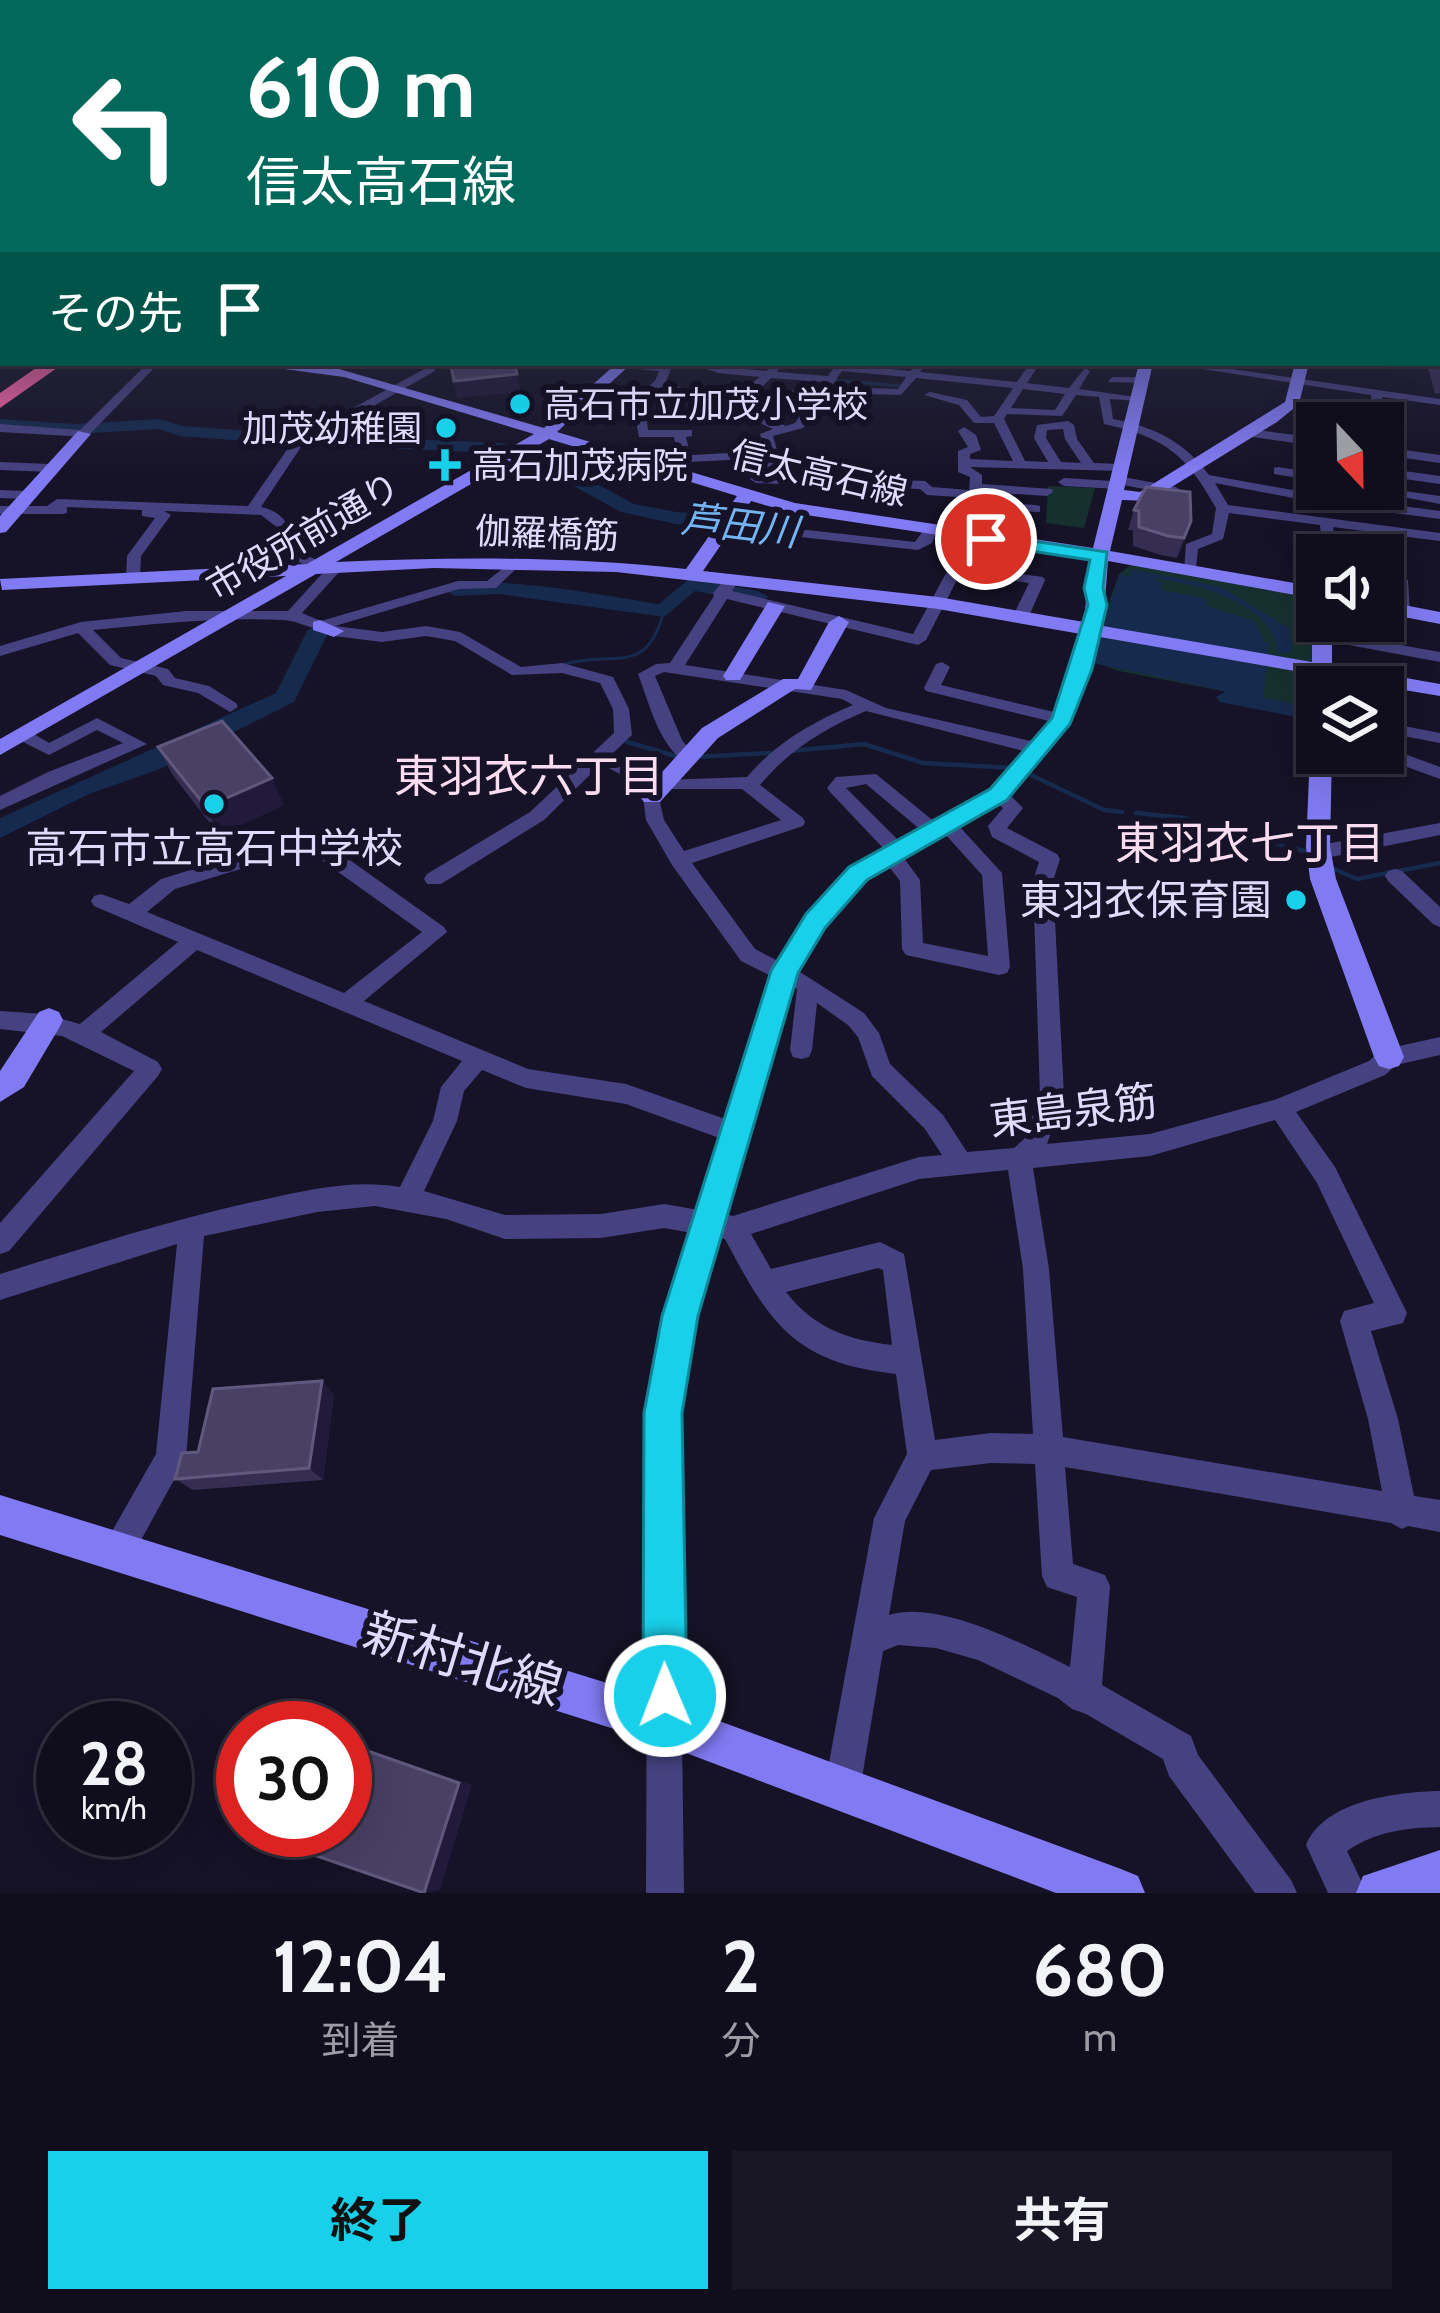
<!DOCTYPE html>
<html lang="ja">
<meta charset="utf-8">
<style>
body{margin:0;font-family:Cabin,"Noto Sans JP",sans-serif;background:#191726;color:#f1f3f6;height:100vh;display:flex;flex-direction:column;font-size:45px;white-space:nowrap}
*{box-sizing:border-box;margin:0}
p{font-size:39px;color:#9c9ca4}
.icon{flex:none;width:66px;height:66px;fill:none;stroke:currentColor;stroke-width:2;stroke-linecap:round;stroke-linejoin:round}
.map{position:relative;height:1893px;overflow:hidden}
.drawer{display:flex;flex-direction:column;background:#100e1d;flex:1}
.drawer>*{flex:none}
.top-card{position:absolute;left:0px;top:0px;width:1440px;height:366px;box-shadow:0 12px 48px #0002,0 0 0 3px #302e3b;background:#00695c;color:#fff;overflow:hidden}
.needle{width:78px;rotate:158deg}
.tools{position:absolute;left:1296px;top:402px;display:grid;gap:24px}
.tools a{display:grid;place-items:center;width:108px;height:108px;border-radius:0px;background:#100e1d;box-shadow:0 12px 48px #0002,0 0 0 3px #302e3b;font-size:60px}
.speed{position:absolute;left:36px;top:1701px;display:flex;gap:24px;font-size:60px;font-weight:700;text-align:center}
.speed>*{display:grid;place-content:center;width:156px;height:156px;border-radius:50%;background:#100e1d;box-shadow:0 12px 48px #0002,0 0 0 3px #302e3b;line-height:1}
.speed small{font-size:30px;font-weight:400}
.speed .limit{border:18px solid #d22;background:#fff;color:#111}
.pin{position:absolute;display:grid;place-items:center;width:102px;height:102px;color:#fff;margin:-51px;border:6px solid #fff;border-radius:50%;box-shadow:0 3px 12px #0007}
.me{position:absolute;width:132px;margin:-66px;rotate:359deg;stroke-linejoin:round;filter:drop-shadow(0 0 9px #0008)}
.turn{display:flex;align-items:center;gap:42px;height:252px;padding:0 48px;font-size:54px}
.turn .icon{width:156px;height:156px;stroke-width:2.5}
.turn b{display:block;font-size:84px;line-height:102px}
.then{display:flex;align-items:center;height:114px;padding:0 48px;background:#0003;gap:24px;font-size:45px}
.eta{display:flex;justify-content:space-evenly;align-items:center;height:204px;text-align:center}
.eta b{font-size:72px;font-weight:700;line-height:84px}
.action{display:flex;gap:24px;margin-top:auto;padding:24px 48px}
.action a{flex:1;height:138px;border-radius:0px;background:#19d0ea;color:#111;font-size:48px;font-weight:700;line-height:138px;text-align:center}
.action a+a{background:#191726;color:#f1f3f6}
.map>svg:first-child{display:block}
.green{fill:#163030}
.water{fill:#162a4d}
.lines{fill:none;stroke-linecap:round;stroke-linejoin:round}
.stream-far1{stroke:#162a4d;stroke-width:3}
.stream{stroke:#162a4d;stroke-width:4.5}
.river{fill:#162a4d;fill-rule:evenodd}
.street{fill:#464281;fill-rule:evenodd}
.secondary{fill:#817bf3;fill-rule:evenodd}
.highway{fill:#f161a2;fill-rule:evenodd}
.wall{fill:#362d53}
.shaded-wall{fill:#211a3a}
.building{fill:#484065;stroke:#60587d;stroke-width:3}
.route{fill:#19d0ea;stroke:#108798;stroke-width:3}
.poi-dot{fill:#19d0ea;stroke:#161227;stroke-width:4.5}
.labels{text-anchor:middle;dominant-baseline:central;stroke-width:12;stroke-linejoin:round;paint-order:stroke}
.far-poi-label{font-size:36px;fill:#e0dbfc;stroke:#161227;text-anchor:start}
.far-street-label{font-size:36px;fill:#e0dbfc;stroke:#161227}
.far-water-label{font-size:39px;font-style:italic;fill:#73b4f2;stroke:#161227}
.poi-label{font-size:42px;fill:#e0dbfc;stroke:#161227}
.street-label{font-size:42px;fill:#e0dbfc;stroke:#161227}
.neighbourhood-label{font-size:45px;fill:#fcddf0;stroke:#161227}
.near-street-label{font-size:51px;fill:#e0dbfc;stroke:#161227}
</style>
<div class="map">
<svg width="1440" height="1893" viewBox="0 0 1440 1893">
<rect width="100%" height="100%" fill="#161227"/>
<path class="green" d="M1048,486l47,2 -11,40 -38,-5z
M1132,564l185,35 -4,128 -15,-10 -33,-9 -2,-9 -144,-28 -31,-11 31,-86z"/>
<path class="water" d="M1131,569l90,18 69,42 2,23 -15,2c1,-52 -89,-73 -129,-76l14,4 -1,8 46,9 -1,7 49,15 9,21 5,1 -6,56 -170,-36 26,-89 11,2z"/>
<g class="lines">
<path class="stream-far1" d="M831,380l70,6
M565,664c53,-14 81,13 99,-53"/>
<path class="stream" d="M627,742l52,15
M791,751l73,-7 59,19 92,5
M695,757l75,-4
M1027,773l77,37 18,2
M1136,813l48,5 124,34
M1334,869l23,10 83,-16"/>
<path class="river" d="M0,419l74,5 86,-5 22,7 106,8 213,9 50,16 83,45 42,8 81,5 10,6 -10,6 -81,-5 -55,-12 -82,-45 -40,-14 -211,-9 -108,-8 -21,-7 -85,5 -74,-5z
M690,578l68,13 11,6 -11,6 -63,-12 -31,26 -165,-23 -44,2 -10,-6c27,-21 173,8 214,14z
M318,624l11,7 -35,71 -134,67 -71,25 -89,44v-20l276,-125 31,-62z
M1228,690l89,19v12l-97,-19 -4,-5z"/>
<path class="street" d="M0,210h3v4h-3z
M1437,210h3v11l-3,1z
M0,229h3v5h-3z
M0,258h3v6h-3z
M1437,263h3v6h-3z
M3,279v6l-3,1v-6z
M0,303h3v6h-3z
M3,325v7l-3,1v-7z
M148,363h11l-72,74 -87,-5v-8l80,6z
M426,363h10l-1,8 -134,76 -40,60c24,5 31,22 36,44l20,9v12h-10l-2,-7 -19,-9 -8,-28 -17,-13 -97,-4 7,4 -30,41 -1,22 -7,4 -7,-4 1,-22 28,-38 -13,-2v-6l-75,-3v6l-5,1h-62v-8h47l10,-7 191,7 45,-65 133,-73z
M629,363h44l-7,19c37,14 59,21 94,-5l-42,-4 -29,-10 77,8 8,-5 5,3 -2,3 51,4 9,-13 73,8 8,-6 5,3 -3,4 97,10 13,-19h10l-13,20 42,5 16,-20 5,3 -11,18 64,9 -6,3 -27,-2 3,20c41,8 71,22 96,56l116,21 115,15v8l-121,-16 -104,-20 13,22 212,28v8l-56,-7 2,21 -3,3v-3h-11l-1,-23 -38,-5 4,28h-14l-3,-30 -91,-12 -6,26 -25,10 -2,19 -12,3 2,-27 26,-10 4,-26c-30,-54 -52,-71 -112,-84l-5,-27 -23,-2 -14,21 -55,-2 -3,5 21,42 23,1 -14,-24 3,-13 31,-4 6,4 3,14 17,24 27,1 6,4 -2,3 -155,-4 12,8v9l70,5 1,3 -6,4 -65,-4 5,10 48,3 5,1v6l-57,-2 -12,-12 -44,-3 -7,-6 -164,-6 -6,-4 19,-16 -2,-5 -79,4 -10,-6 -4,-19h-35l-6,-33 -41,-2v-4l4,-1 39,1 20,-17 4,-10 -33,-3zM842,371l64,6 -8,12 -67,-2zM771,378l53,4 -29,41 -9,3 -33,-15 43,-18v-4l-52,18 -15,-7 34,-14zM916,378l97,10 -19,28 -13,1 -14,-17 -37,-8 -6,3 35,10 15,18h20l19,38 -43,-2v-5l11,-4 -5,-15 -12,-8 -6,4 10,16 -10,4v21l12,5 -1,13 -37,-3 -7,-6 -156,-6 12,-11 -8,-28 30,-8 24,-35 74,2zM661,387l36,14 20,2 56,26 -13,5 5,17 -72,4 -3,-1 -4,-17 6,-1v-6h-44l-4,-28zM1023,389l42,5 -10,16 -44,-2zM1063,429l2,10 16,24 -20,-1 -15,-24 1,-8z
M1163,363h27l250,36v6l-58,-8 3,26 -2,3 -10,-3 -2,-28z
M1112,377h30l5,3 -5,3 -34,-1z
M1292,401l44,9 -6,3 -42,-7v-4z
M1250,429l67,9v8l-71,-10v-6z
M1383,447l57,8v8l-57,-8z
M0,462l50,2 6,4 -6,4 -50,-2z
M1278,467l39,6v8l-43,-7v-6z
M1383,468l57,8v8l-57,-8z
M1118,476l58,11 6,4 -6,4 -53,-10 -6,4 -53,-3 -6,-4 6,-4 48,3z
M1383,488l57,8v8l-80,-15z
M0,490l25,1 6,4 -6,4 -25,-1z
M725,521l190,21 10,-14 12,3 -5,12 -14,7 -198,-22 -2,-3z
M516,558l7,4 -27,26 -37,1 -124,37 47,6 44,-6 34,6 61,35 41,-4 51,14 16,32 3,26 -21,20 37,19 7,12 9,-6 83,-3c29,-34 65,-55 106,-72l-11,-6 -178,-27 -9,4 27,64 13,16 -9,6c-27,-15 -37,-60 -48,-88l18,-10 14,-1 44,-67 -1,-3 14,-16 12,3 -7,11 181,43 38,-70 92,13 2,3 -16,36 -8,5 -8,-5 16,-33 -68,-11 -35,68 -8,5 -191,-46 -42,66 161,25 40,18 149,34 14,-21 -123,-30 -2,-3 12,-24 6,-2 8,5 -9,18 113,27 22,-46h12l2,3 -21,47 2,3 -25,34 -38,40 15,15 -16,20 50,26 3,5 -7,22 11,215 -17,48 103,-10 127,-35 92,-38 12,-11 59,-13v18l-44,10 -11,10 -89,37 39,55 72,146 -4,10 -32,8 27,88 16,77 26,4v32l-32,-6 -6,3 -11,-6 -326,-56 8,97 32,11 5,11 -8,99 89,51 7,19 93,125 6,13h-42l-86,-117 -6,-17 -77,-45 -14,-5 -14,-11 -80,-38 -42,-12 -38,-3 -15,6 -23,139 -5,13 -13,5 -13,-5 -5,-13 50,-272 33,-64 -11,-80c-102,-11 -126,-50 -171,-135l-8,-2 -23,78 -16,98 6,480h-38l2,-480 18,-98 26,-82 -28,-5 -63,10 -96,1 -59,-20 -71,-13 -58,6 -113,24 -18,222 -57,104 -11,5 -11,-5 -5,-11 5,-11 49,-86 21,-210 -177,56v-26c87,-27 173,-55 262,-74 45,-10 92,-21 138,-13l33,-66 8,-34 21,-26 -265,-111 -96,82 57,30 4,7 -4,7 -149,175 -9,3v-31l134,-152 -72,-35 -62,-7v-18l44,3 36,10 98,-82 -84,-36 -3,-5 3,-5 7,-2 28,10 32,-25 148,-45 7,2 128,91 3,5 -83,69 164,68 98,15 102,36 45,-143 -32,-16 -69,-96 -26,-45 -3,-23 -8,-15 -34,-18 -57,56 -103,64h-14l-3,-5 3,-5 103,-62 84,-79 -1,-24 -13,-26 -38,-10 -50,2 -57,-34 -29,-5 -44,6 -48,-6 -5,-2 -1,-6c-16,4 -29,-8 -45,-8 -64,-3 -127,4 -190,10l28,28 47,11 7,9 34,8 27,17 2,4 -8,5 -32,-19 -35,-8 -7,-9 -46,-11 -32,-32 -78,23v-10l81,-24 105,-11h102l43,-47h10v6l-39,43 19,8 137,-40h29zM866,711l162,41 -34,33 -58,38 -60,-49 -40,3 -9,11 3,4 54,57c-48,24 -77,68 -104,113l-25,-13 -63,-86 111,-37 2,-4 -2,-4 -43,-33c29,-35 65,-57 106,-74zM866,784l56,47 -22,11 -54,-54zM657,789h85l39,31 -97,31 -20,-31zM996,802l7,6 -15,18 4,11 47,25 -6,19 7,215 -16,43 -10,9 -47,4 -24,-37 -53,-51 -11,-31 -15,-20 -67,-43c24,-40 49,-82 90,-106l13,17 2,68 4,6 93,20 8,-2 3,-6 -8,-94 -43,-47zM945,834l37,41 6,81 -65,-13 -3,-63 -17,-23zM306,849l116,83 -78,61 -197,-81 28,-23zM791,986l6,3 -7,61 3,7 8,2 8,-2 3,-7 5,-47 31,22 10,12 14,39 53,53 17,26 -23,2 -186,59 -9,-2zM482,1070l44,18 100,16 96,35 -23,71 -35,-6 -63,10 -96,1 -81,-24 33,-70 7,-30zM1275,1120l42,63 57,120 -30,8 -4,10 28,98 14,72 -319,-54 -14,-168 -16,-101 117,-12zM1008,1170l15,99 10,165 -42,-1 -56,7 -31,-186 -24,-12 -109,27 -20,-35 168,-55zM878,1268l5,2 9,75c-44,-5 -78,-17 -106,-53zM991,1463l44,1 7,112 5,11 30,10 -7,70c-45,-22 -132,-68 -181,-52l16,-94 26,-51z
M1383,573l25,7 2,34 -13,-3 -3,-28 -11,-2z
M1322,631l118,21v10l-123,-23 -3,-3z
M97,718l50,26 -147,66v-14l48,-24 75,-29 -26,-13 -48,25 -32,-16v-8h12l20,12z
M1383,722l57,11v10l-57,-11z
M1383,746l57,21v12l-63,-23 -2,-3h8z
M1440,823v12l-109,22 -20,-5 -3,-5 10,-7 13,3z
M1395,869l7,2 38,36v20l-7,-3 -45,-43 -3,-5 3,-5z
M1440,1791v36c-34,1 -64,4 -93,24l20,42h-39l-22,-48c19,-45 91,-53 134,-54z"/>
<path class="secondary" d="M0,356l3,7h4l-7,1z
M61,363h257l226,65 73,-65h15l-75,69 238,71 298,45 46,-185h14l-29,127 16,2 145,-90 10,-39h14l-10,41 -22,18 -128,79 -27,-1 -12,51 207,36v12l-209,-38 -5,65 209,36v-41l5,-5v5h15v44l108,19v12l-108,-18 -2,9 -13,1 -5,-14 -212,-37 -8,32 -10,6 -10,-6 9,-35 -143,-25 -322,-37 -182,-4 -118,6 -316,181v-16l286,-163 -284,14 -2,-11 307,-15 227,-130 -190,-57 -104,-14 -6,4h-166zM549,439l188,57 -51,73c-116,-13 -233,-12 -350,-7zM751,501l42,12 297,45 -6,64 -146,-25 -235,-26z
M78,431l13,3 -85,98 -6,1v-17z
M1383,601l57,11v12l-57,-11z
M768,602l17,4 -45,74h-14l-3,-4z
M839,616l10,6 -38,68 -16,-1 -77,49 -58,64h-16l-4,-5 4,-5 58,-64 81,-49h15l31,-57z
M320,620l24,11 -10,6 -21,-7v-8z
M1317,747v6h15l-2,94 6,32 68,178 -5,9 -10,3 -10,-3 -5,-9 -64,-178 -4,-32 4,-94z
M49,1008l10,4 4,8 -4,8 -35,59 -24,15v-31l39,-59z
M0,1495l665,206 456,168 17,7 7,17h-89l-391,-148 -665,-210z
M1440,1850v43h-84l7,-17z"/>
<path class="highway" d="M43,363h21l-64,45v-15z"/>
</g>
<path class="wall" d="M1437,303h3v90l-5,1 -7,-27 -34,-4h43z
M1134,510l57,11 -14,37 -16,-3 -28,-9v-16h-5z
M158,747l126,58 -65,30 -47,-61z
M322,1381l12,14 -11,85 -130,10 -18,-11 23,-27z"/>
<path class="shaded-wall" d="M517,374l3,18 -63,6 -3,-17z
M272,778l12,27 -65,30 -13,-28z
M322,1381l12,14 -11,85 -14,-12z
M345,1742l127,43 -32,105 -16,3z"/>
<path class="building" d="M1437,303h3v41l-3,-1z
M478,363h36l3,11 -63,7 -3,-15z
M1146,487l44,5 1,29 -7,17 -16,-2 -29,-9v-16l-5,-1z
M222,721l50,57 -66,29 -48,-60z
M322,1381l-13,87 -134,11 7,-26 16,-1 15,-63z
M345,1743l114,40 -35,110 -136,-47 6,-16h51z"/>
<linearGradient id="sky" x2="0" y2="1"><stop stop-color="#0c0a15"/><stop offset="0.44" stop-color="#363952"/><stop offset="1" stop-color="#363952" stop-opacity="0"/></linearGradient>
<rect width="1440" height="475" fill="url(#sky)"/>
<path class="route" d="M986,534l121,18 -4,36 4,17 -15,64 -22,55 -63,76 -140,80 -42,48 -27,45 -100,343 -16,97 5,283 -6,16 -16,7 -16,-7 -6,-16 1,-283 18,-97 109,-345 35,-57 43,-47 141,-78 62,-71 36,-113 -4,-17 6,-28 -111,-17v-8z"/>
<g class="poi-dot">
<circle cx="520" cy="404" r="12"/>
<circle cx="446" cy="428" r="12"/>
<path d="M439 447h12v12h12v12h-12v12h-12v-12h-12v-12h12z"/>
<circle cx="214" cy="804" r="12"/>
<circle cx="1296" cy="900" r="12"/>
</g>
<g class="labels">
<g class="far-poi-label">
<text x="544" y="404">高石市立加茂小学校</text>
<text x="422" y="428" text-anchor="end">加茂幼稚園</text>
<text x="472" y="465">高石加茂病院</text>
</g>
<g class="far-street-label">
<text transform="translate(819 473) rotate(13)">信太高石線</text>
<text transform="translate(547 533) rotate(2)">伽羅橋筋</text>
<text transform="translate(303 536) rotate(-30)">市役所前通り</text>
</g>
<g class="far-water-label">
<text transform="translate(740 525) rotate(7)">芦田川</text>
</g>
<g class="poi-label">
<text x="214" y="848">高石市立高石中学校</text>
<text x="1272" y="900" text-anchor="end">東羽衣保育園</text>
</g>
<g class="street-label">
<text transform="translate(1073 1110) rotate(-7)">東島泉筋</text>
</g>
<g class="neighbourhood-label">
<text x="529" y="776">東羽衣六丁目</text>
<text x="1250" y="843">東羽衣七丁目</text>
</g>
<g class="near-street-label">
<text transform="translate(463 1659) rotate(17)">新村北線</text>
</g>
</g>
</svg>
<div class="tools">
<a><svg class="needle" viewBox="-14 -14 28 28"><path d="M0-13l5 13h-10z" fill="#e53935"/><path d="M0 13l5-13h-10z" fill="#9c9ca4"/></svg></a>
<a><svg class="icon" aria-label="sound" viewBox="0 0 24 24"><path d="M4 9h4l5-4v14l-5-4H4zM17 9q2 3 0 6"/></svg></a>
<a><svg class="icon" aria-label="layers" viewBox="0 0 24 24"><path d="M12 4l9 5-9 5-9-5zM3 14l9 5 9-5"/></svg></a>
</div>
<div class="speed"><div>28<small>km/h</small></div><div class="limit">30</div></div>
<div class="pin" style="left:986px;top:539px;background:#d93025"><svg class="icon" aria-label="arrive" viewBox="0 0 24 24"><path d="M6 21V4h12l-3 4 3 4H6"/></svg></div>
<svg class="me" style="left:665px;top:1696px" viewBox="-20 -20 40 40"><circle r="17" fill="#19d0ea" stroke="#fff" stroke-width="3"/><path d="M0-11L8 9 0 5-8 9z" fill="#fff"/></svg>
<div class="top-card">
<div class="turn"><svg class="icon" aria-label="left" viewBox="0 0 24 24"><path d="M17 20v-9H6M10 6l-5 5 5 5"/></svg><div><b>610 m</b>信太高石線</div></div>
<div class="then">その先<svg class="icon" aria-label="arrive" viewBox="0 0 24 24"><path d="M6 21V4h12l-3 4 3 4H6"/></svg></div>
</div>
</div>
<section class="drawer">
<div class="eta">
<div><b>12:04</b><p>到着</p></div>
<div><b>2</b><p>分</p></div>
<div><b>680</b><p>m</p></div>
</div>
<div class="action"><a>終了</a><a>共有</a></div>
</section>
